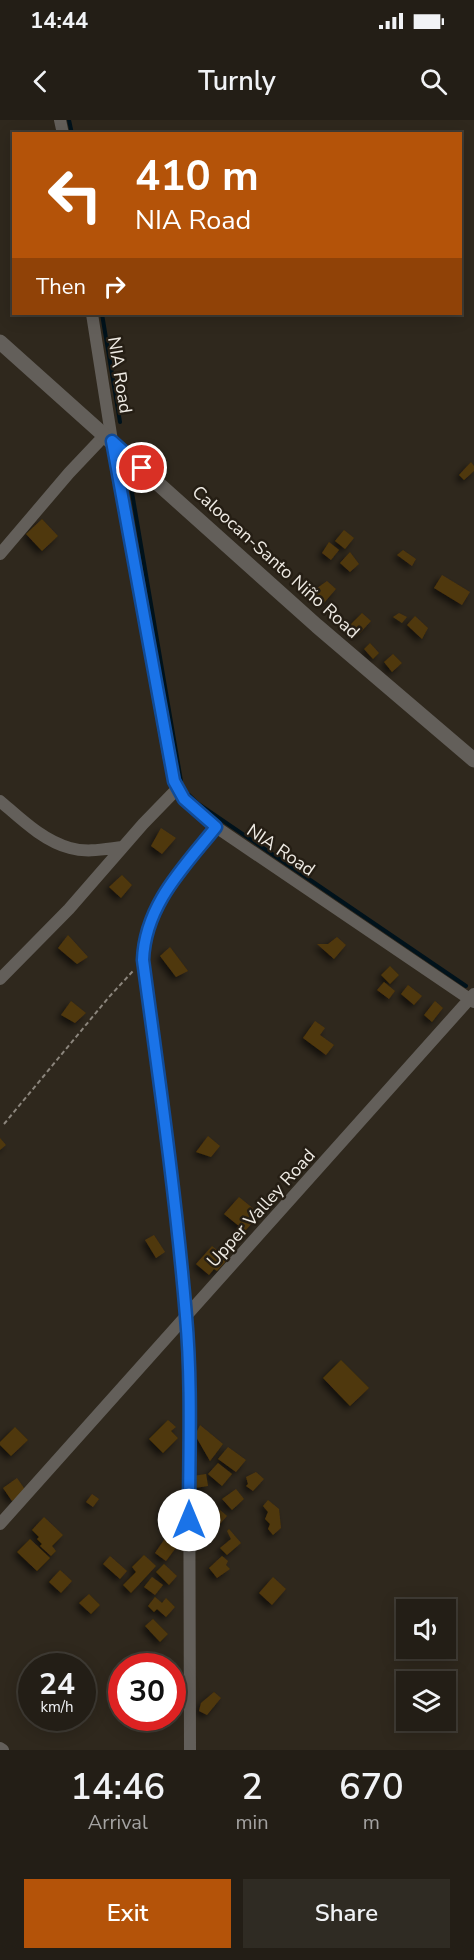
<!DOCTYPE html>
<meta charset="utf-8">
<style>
body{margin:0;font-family:"Nunito Sans",sans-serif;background:#2f2b23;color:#f1f3f6;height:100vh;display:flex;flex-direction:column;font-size:22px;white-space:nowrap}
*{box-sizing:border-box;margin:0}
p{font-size:20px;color:#a3a2a1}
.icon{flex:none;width:33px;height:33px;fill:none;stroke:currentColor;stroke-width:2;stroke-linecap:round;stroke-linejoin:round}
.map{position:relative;height:1630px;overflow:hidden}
.drawer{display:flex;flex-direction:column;background:#231e16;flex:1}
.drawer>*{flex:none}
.top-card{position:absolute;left:12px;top:12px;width:450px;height:183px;border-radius:0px;box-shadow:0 3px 15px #0003,0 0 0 2px #403c35;background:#b45309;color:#fff;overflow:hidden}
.controls{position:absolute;left:396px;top:1479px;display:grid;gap:12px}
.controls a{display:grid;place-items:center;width:60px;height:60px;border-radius:0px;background:#231e16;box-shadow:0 3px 15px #0003,0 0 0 2px #403c35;font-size:30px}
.speed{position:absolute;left:18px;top:1533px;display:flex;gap:12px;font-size:30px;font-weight:700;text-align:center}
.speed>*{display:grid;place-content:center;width:78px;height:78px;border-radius:50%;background:#231e16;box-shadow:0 3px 15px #0003,0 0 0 2px #403c35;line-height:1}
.speed small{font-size:15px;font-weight:400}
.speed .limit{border:9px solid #d22;background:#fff;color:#111}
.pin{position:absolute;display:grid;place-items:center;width:51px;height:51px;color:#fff;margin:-26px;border:3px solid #fff;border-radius:50%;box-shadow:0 2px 6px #0007}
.me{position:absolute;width:66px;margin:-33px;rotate:0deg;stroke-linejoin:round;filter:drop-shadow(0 0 4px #0008)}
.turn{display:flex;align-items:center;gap:21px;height:126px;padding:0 24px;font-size:27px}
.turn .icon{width:78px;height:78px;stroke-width:2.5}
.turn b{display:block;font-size:42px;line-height:51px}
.then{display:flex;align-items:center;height:57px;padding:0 24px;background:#0003;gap:12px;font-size:22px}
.eta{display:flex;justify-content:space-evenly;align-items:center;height:102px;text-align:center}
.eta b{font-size:36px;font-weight:600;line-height:42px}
.cta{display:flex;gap:12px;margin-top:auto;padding:12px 24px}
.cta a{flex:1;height:69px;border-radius:0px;background:#b45309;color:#fff;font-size:24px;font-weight:600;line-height:69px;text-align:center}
.cta a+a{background:#2f2b23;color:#f1f3f6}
.status{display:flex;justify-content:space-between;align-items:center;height:42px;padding:0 30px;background:#231e16;direction:ltr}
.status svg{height:16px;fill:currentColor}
header{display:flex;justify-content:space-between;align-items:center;height:78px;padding:0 24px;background:#231e16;font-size:27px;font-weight:600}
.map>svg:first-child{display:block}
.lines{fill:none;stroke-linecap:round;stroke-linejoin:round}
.stream{stroke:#00121b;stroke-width:4}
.building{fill:#50370b;filter:url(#shadow)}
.path{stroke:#8b857c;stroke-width:2;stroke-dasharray:4.5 3;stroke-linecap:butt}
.minor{stroke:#635f5a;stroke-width:12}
.tertiary{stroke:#635f5a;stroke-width:15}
.route-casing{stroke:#114b97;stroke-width:15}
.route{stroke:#1a73e8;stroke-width:10}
.labels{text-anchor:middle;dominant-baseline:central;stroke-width:5;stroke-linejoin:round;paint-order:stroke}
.street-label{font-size:18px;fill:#efebe4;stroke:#251e14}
</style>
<div class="status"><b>14:44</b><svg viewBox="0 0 49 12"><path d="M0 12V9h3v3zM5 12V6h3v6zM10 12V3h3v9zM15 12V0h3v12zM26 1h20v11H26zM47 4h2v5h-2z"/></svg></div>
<header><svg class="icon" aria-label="back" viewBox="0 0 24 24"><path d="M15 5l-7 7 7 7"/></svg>Turnly<svg class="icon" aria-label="search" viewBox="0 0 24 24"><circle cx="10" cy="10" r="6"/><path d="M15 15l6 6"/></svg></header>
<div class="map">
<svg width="474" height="1630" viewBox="0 0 474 1630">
<defs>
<filter id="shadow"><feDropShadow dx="-3.5" dy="3.5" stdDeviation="3" flood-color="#0009"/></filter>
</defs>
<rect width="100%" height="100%" fill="#2f281d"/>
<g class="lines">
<path class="stream" d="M69,0l3,14
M102,194l18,108
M127,343l54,318
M189,675l8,8 269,183"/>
</g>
<path class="building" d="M471,342l3,4v5l-10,9 -5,-5z
M42,399l16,17 -16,15 -16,-17z
M344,410l10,8 -9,11 -10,-8z
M329,422l10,8 -8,10 -9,-7z
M403,430l13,9 -4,7 -15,-11z
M350,432l9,12 -9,8 -10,-9z
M442,455l28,17 -8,13 -28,-17z
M327,461l9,8 -13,15 -10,-13z
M362,493l9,8 -14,15 -9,-9z
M399,493l8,4 -5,6 -9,-6z
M415,496l13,12 -6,11 -15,-14z
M370,523l9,10 -6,6 -9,-10z
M393,534l9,9 -10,9 -8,-10z
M161,708l15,10 -14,16 -11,-8z
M122,755l10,10 -11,13 -12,-11z
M68,815l20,22 -11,7 -19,-16z
M337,817l9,8 -12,14 -17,-15h11z
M170,827l18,24 -12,6 -16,-21z
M390,846l9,9 -9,9 -9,-9z
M384,862l11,9 -6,8 -12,-9z
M408,865l14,11 -8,9 -13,-11z
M71,881l15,12 -11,10 -14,-8z
M435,881l8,7 -11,14 -8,-7z
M315,901l10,7 -5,7 14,10 -8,10 -23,-17z
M208,1016l12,10 -9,11 -15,-5z
M0,1018l6,7 -6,5z
M239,1077l21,17 -15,17 -21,-17z
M154,1115l11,17 -9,6 -11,-18z
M212,1126l16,13 -11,12 -3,-2 -5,6 -13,-11z
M341,1240l28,28 -19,18 -27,-28z
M168,1300l8,7 -5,4 7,7 -15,15 -14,-14z
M200,1305l23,19 -13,17 -15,-26z
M15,1307l13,13 -17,16 -11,-11v-3z
M228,1327l18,13 -10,12 -18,-13z
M218,1343l14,11 -10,12 -14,-12z
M256,1352l8,7 -11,12 -7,-5 2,-2 -2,-7z
M206,1354l2,12 -13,2 -2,-12z
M17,1358l9,13 -14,10 -9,-13z
M236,1369l8,10 -12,11 -10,-11z
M92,1374l7,5 -6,8 -7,-5z
M268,1380l11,9 2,19 -8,7 -5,-6 2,-5 -5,-5 3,-7 -5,-6z
M167,1383l9,4 -6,16 -9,-3z
M220,1390l7,6 -8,9 -7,-6z
M44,1397l19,18 -11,11 4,5 -5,5 -11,-10 2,-2 -5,-5 2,-2 -7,-7z
M229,1409l12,14 -14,12 -7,-7 11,-9 -4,-8z
M166,1417l12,8 -12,16 -11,-8z
M30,1419l20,19 -13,13 -20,-19z
M144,1435l12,11 -25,27 -8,-8 13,-13 -4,-5z
M110,1436l17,15 -7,8 -17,-15z
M222,1436l6,5 -2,4 4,4 -13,9 -8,-10z
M164,1444l13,12 -8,9 -13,-13z
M60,1450l12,11 -11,12 -12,-11z
M152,1457l11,8 -8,10 -11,-8z
M273,1457l13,12 -14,16 -13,-12z
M89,1474l11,11 -9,9 -12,-11z
M155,1477l7,6 4,-5 9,9 -9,10 -9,-8 -3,3 -6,-6z
M153,1499l15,15 -8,8 -15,-16z
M214,1572l7,6 -14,17 -8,-4 2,-8z"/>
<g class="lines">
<path class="path" d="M4,1004l105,-127 24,-26"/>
<path class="minor" d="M60,0l3,14
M92,194l20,127 57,318c9,40 17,43 47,68l258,175
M0,434l69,-81 36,-38
M0,681c20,17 43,40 70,47 17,5 35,1 52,-1
M0,859l69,-70 74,-85 34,-35
M0,1404l474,-530
M0,1628l3,2
M190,1630l-1,-361 -3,-72 -15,-148 -28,-209c1,-54 41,-93 73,-133"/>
<path class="tertiary" d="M0,222l317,284 157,134"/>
</g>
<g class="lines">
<defs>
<path id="route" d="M142,348l-30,-27 62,340 10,18 32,28c-32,40 -71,78 -73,133 16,118 33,237 43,356 6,68 3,136 3,204"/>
</defs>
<use href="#route" class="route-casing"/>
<use href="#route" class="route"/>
</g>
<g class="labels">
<g class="street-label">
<text transform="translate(120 255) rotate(81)">NIA Road</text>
<text transform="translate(276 442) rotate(42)">Caloocan-Santo Niño Road</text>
<text transform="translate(281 730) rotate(34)">NIA Road</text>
<text transform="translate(261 1088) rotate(-48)">Upper Valley Road</text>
</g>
</g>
</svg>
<div class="controls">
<a><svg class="icon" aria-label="sound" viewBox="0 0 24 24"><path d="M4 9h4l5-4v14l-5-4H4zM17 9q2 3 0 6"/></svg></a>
<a><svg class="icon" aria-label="layers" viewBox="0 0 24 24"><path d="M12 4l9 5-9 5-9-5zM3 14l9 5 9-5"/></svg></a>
</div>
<div class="speed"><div>24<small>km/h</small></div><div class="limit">30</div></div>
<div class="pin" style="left:142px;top:348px;background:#d93025"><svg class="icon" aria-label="arrive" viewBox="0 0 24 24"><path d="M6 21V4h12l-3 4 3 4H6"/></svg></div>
<svg class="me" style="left:189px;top:1400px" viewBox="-20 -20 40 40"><circle r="19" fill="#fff"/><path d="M0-13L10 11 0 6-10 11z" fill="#1a73e8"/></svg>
<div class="top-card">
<div class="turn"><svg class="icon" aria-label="left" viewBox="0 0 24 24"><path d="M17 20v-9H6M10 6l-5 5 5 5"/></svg><div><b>410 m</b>NIA Road</div></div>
<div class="then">Then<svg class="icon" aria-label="right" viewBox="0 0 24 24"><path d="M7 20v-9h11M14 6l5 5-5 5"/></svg></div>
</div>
</div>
<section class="drawer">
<div class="eta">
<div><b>14:46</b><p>Arrival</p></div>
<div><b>2</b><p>min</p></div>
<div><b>670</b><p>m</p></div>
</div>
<div class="cta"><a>Exit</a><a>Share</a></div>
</section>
